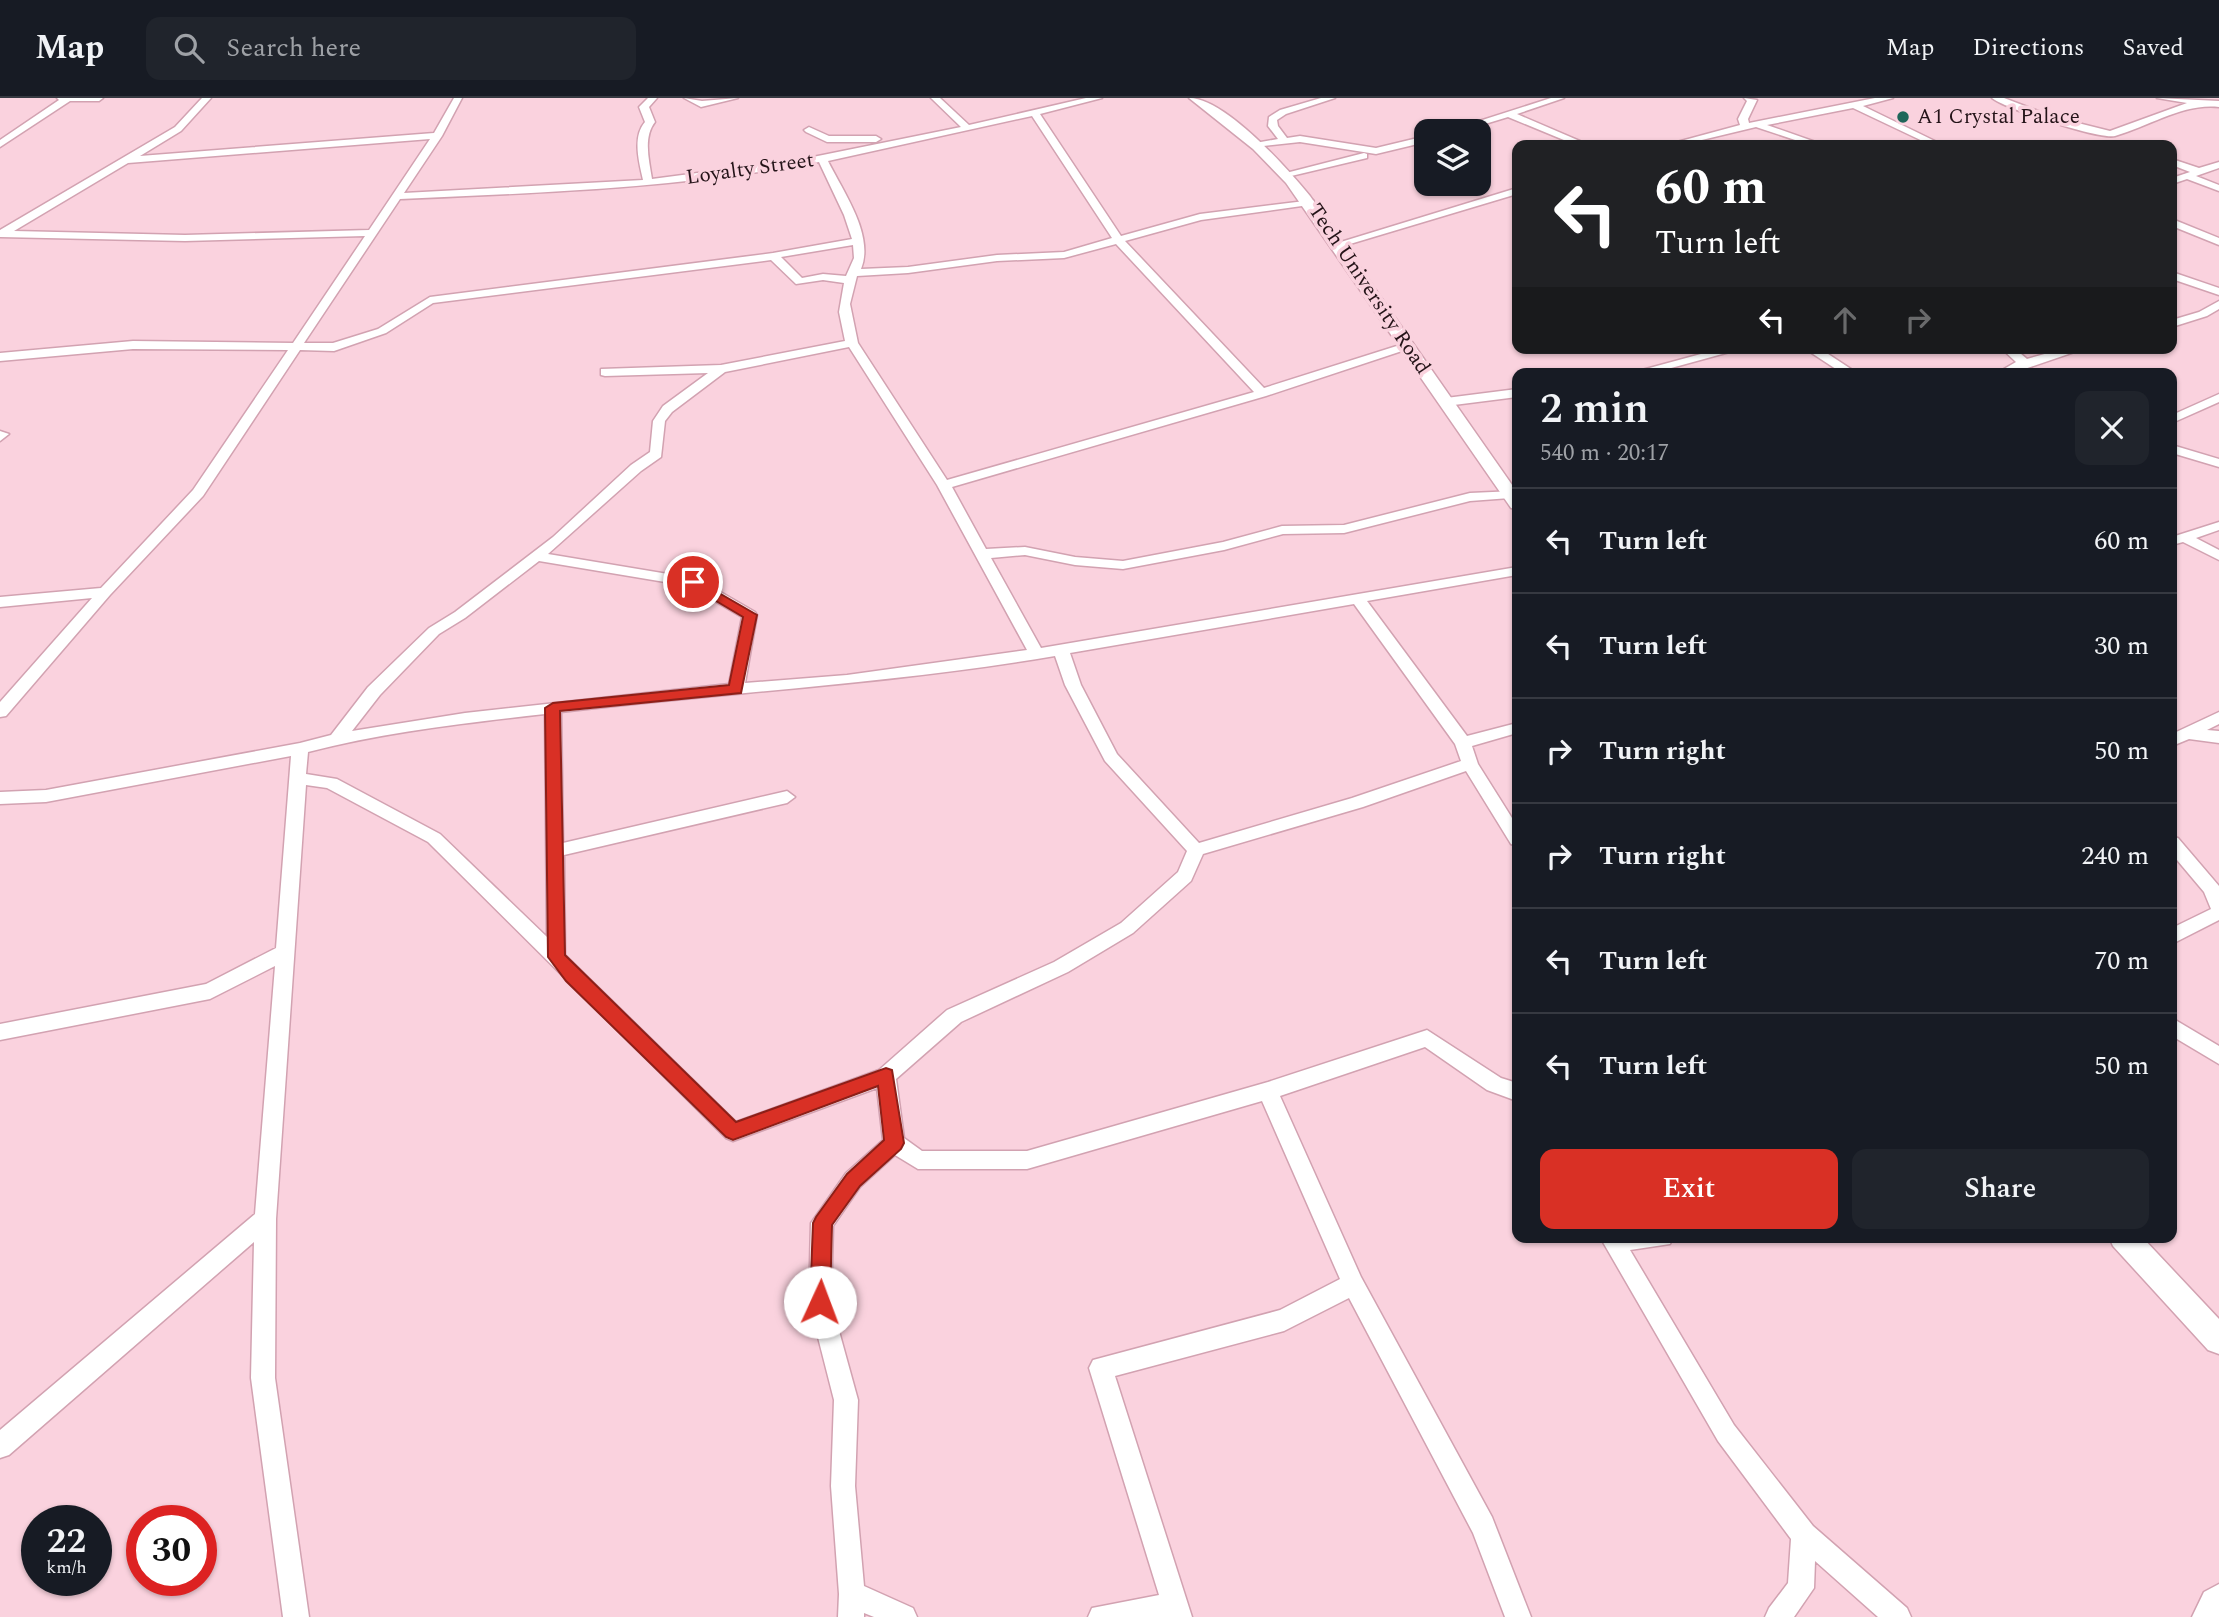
<!DOCTYPE html>
<meta charset="utf-8">
<style>
body{margin:0;font-family:Spectral,serif;background:#20242c;color:#f1f3f6;height:100vh;display:flex;flex-direction:column;font-size:26px;white-space:nowrap}
*{box-sizing:border-box;margin:0}
p{font-size:23px;color:#9ea1a6}
.icon{flex:none;width:38px;height:38px;fill:none;stroke:currentColor;stroke-width:2;stroke-linecap:round;stroke-linejoin:round}
.map{position:relative;flex:1;overflow:hidden}
.side{position:absolute;left:1512px;top:270px;width:665px;height:875px;display:flex;flex-direction:column;background:#171b24;border-radius:14px;box-shadow:0 2px 5px #0004}
.side>*{flex:none}
.hud{position:absolute;left:1512px;top:42px;width:665px;height:214px;border-radius:14px;box-shadow:0 2px 5px #0004;background:#202124;color:#fff;overflow:hidden}
.controls{position:absolute;left:1414px;top:21px;display:grid;gap:14px}
.controls a{display:grid;place-items:center;width:77px;height:77px;border-radius:14px;background:#171b24;box-shadow:0 2px 5px #0004;font-size:35px}
.speed{position:absolute;left:21px;top:1407px;display:flex;gap:14px;font-size:35px;font-weight:700;text-align:center}
.speed>*{display:grid;place-content:center;width:91px;height:91px;border-radius:50%;background:#171b24;box-shadow:0 2px 5px #0004;line-height:1}
.speed small{font-size:18px;font-weight:400}
.speed .limit{border:10px solid #d22;background:#fff;color:#111}
.pin{position:absolute;display:grid;place-items:center;width:60px;height:60px;color:#fff;margin:-30px;border:4px solid #fff;border-radius:50%;box-shadow:0 2px 7px #0007}
.me{position:absolute;width:77px;margin:-38px;rotate:2deg;stroke-linejoin:round;filter:drop-shadow(0 0 5px #0008)}
.turn{display:flex;align-items:center;gap:24px;height:147px;padding:0 28px;font-size:32px}
.turn .icon{width:91px;height:91px;stroke-width:2.5}
.turn b{display:block;font-size:49px;line-height:60px}
.lanes{display:flex;align-items:center;height:66px;padding:0 28px;background:#0003;justify-content:center;gap:35px;direction:ltr}
.lanes .off{opacity:.35}
.round{display:grid;place-items:center;flex:none;width:74px;height:74px;border-radius:14px;background:#20242c}
.head{display:flex;align-items:center;justify-content:space-between;height:119px;padding:0 28px}
h1{font-size:42px;font-weight:600;line-height:52px}
.primary-button{display:flex;gap:14px;margin-top:auto;padding:14px 28px}
.primary-button a{flex:1;height:80px;border-radius:14px;background:#d93025;color:#fff;font-size:28px;font-weight:600;line-height:80px;text-align:center}
.primary-button a+a{background:#20242c;color:#f1f3f6}
ul{padding:0;list-style:none}
li{display:flex;align-items:center;gap:21px;height:105px;padding:0 28px;border-top:2px solid #363941}
li div{flex:1}
li b{display:block;font-size:26px}
li em{font-style:normal}
header{display:flex;align-items:center;gap:42px;box-sizing:border-box;height:98px;padding:0 35px;background:#171b24;border-bottom:2px solid #363941}
header strong{font-size:33px}
nav{display:flex;gap:38px;margin-inline-start:auto;font-size:24px}
.search{width:490px;height:63px;background:#20242c;display:flex;align-items:center;gap:18px;box-sizing:border-box;padding:0 24px;border-radius:14px;color:#9ea1a6;font-size:26px}
.map>svg:first-child{display:block}
.lines{fill:none;stroke-linecap:round;stroke-linejoin:round}
.minor-casing{stroke:#d2a2b1;stroke-width:3}
.tertiary-casing{stroke:#d2a2b1;stroke-width:3}
.minor{fill:#fff;fill-rule:evenodd}
.tertiary{fill:#fff;fill-rule:evenodd}
.route{fill:#d93025;stroke:#8d1f18;stroke-width:2}
.poi-dot{fill:#1f6659;stroke:#fad2de;stroke-width:2.5}
.labels{text-anchor:middle;dominant-baseline:central;stroke-width:7;stroke-linejoin:round;paint-order:stroke}
.far-poi-label{font-size:21px;fill:#241318;stroke:#fad2de;text-anchor:start}
.far-street-label{font-size:21px;fill:#241318;stroke:#fad2de}
</style>
<header>
<strong>Map</strong>
<div class="search"><svg class="icon" aria-label="search" viewBox="0 0 24 24"><circle cx="10" cy="10" r="6"/><path d="M15 15l6 6"/></svg>Search here</div>
<nav><a>Map</a><a>Directions</a><a>Saved</a></nav>
</header>
<div class="map">
<svg width="2219" height="1519" viewBox="0 0 2219 1519">
<rect width="100%" height="100%" fill="#fad2de"/>
<g class="lines">
<defs>
<path id="minor" d="M57,0h46l-4,3h-29l-70,46v-7l59,-40z
M202,0h9l-30,33 -41,25 294,-23 20,-35h8l-20,38 -38,57 239,-13c-4,-18 -11,-43 2,-58l-6,-15 9,-9h9l-8,9 6,15c-12,15 -6,38 -3,57l151,-20 158,-32 -30,-29h9l29,27 117,-27h16l-62,16 81,122 79,-22 113,-14 1,2 -5,3 -108,15 -76,21 139,147 139,-44h8v4l-145,48 -314,91 34,62 39,-2 50,10 48,4 100,-19 59,-16 62,-1 126,-32 45,-2 2,3 -7,4 -40,3 -126,32 -61,1 -59,16 -101,19 -48,-4 -50,-10 -34,3 50,90 476,-81v8l-150,26 100,135 50,-13v10l-45,13 6,18 39,62v20l-6,-2 -45,-73 -103,36 -160,47 -12,27 -58,52 -65,39 -107,50 -65,57 8,59 18,13h105l241,-69 159,-52 74,48 16,5v18l-30,-11 -62,-43 -145,49 81,181 131,240 39,100h-26l-32,-84 -124,-235 -65,33 -169,45 77,241h-104l4,-9 67,-13 -70,-227 4,-8 187,-50 60,-31 -78,-178 -235,68h-109l-23,-14 -35,32 -27,39 -2,76 27,98 -3,86 9,100 49,22 4,9h-43l-10,-4v4h-26l1,-23 -8,-108 3,-86 -25,-98 2,-79 35,-50 37,-33 -6,-52 -144,53 -7,-3 -298,-296 -101,-54 -21,-3 -30,434 -1,159 34,239h-26l-32,-239 3,-136 -245,213 -9,3v-28l255,-216 20,-248 -65,33 -210,41v-16l206,-40 70,-36 15,-192 -245,46 -46,2v-12l46,-2 254,-47 31,-8 37,-48 61,-59 26,-16 98,-75 78,-72 19,-13 3,-31 10,-15 45,-33 -103,3 -4,-1v-6l120,-4 124,-24 -6,-29 5,-29 -21,-3 -27,4 -25,-24 -338,43 -47,30 -52,18 -34,-1 -97,146 -93,99 -104,121 -6,1v-15l92,-104 -92,9v-10l101,-9 92,-98 95,-140 -155,-1 -133,12v-8l133,-12 160,2 72,-107 -180,5 -185,-4v-7l175,-103zM1032,18l80,122 -48,14 -67,3 -89,12 -47,2c14,-34 -19,-79 -33,-108zM430,41l-61,91 -184,5 -171,-4 114,-68zM819,64l25,53 8,24 -79,14 -343,44 -52,32 -45,14h-29l96,-144c140,-6 280,-11 419,-37zM1116,146l138,148 -307,88 -89,-137 -8,-39 7,-28 51,-3 89,-12 67,-3zM853,147l1,13 -8,18 -23,-2 -21,4 -21,-21zM849,249l88,138 90,165 -180,25 -102,8 12,-68 -2,-3 -57,-33 -150,-25 93,-83 20,-14 4,-36 7,-9 53,-40zM539,463l150,25 53,31 -13,67 -264,29 -113,18 28,-36 59,-61 26,-16zM1354,506l101,140 6,17 -109,37 -153,45 -82,-89 -36,-69 -11,-32zM1055,558l10,29 40,76 82,90 -9,21 -57,51 -67,39 -107,48 -68,60 -143,52 -171,-167 -1,-100 223,-52 8,-6 -8,-6 -224,52 -2,-131c165,-20 330,-28 494,-56zM545,616l2,223 -107,-103 -103,-55 -31,-5 2,-22c77,-20 158,-29 237,-38z
M684,0l18,3 36,-3 -37,9z
M1321,0h14l-49,16 -9,6 1,6 9,12 13,-2 76,12 50,-12v6l-50,12 -76,-12 -45,5v-4l23,-4 -10,-13 1,-9 11,-7z
M1551,0h13l-47,16 72,31h-13l-68,-28 -46,14h-14z
M1744,0l13,2 -9,19 1,4 126,-25h18l-30,8 80,39h-12l-78,-37 -86,17 57,20h-14l-54,-18 -75,18h-15l74,-20 -2,-6 9,-18z
M1992,0h12l50,19 56,14 77,-28 -30,-5 62,3v6c-36,-4 -69,19 -104,29 -15,4 -109,-27 -123,-38z
M809,29l20,9h47l5,3 -5,3h-49l-21,-10 -2,-2z
M1364,55l3,1v4l-80,19 -5,-3z
M2172,61l27,9 20,-6v6l-23,8 23,9v6l-32,-12 -15,5v-6l18,-6 -18,-7z
M1517,90v6l-177,53 -9,-2z
M2172,121l47,19v7l-47,-19z
M2172,174l47,16v7l-47,-16z
M2219,203v8l-12,7 -35,11v-7l27,-8z
M1723,250h21l-91,25h-22z
M1804,250h15l38,25h-15z
M2001,250h13l13,11 39,-11h20l-73,25h-16l19,-11z
M1517,291v8l-71,9 -6,-4 6,-4z
M2219,296v8l-47,21v-8z
M0,333l9,3 -9,7z
M2172,347l47,14v8l-47,-14z
M2219,424v8l-23,8 23,12v10l-36,-18 -11,3v-8z
M2219,614v12l-12,6 12,1v12l-30,-4 -17,7v-12z
M2172,739l6,1 41,48v34l-47,24v-16l39,-19 -7,-17 -32,-38z
M2172,920l47,28v18l-47,-28z
M1600,1139h73l-3,7 -40,6 104,175 79,101 94,82 4,9h-33l-63,-56 -1,27 -20,29h-29l4,-9 19,-25 3,-44 -73,-98z
M2219,1486v33h-27l12,-25z"/>
<path id="tertiary" d="M1189,0c36,0 99,71 121,98l207,296v17l-6,-1 -225,-325 -33,-34z
M2109,1139h33l77,82v35l-11,-4 -95,-104z"/>
</defs>
<use href="#minor" class="minor-casing"/>
<use href="#tertiary" class="tertiary-casing"/>
<use href="#minor" class="minor"/>
<use href="#tertiary" class="tertiary"/>
</g>
<path class="route" d="M693,480l64,37 -16,78 -181,18 5,244 171,167 150,-54 6,2 12,73 -3,6 -41,37 -28,39 -2,77 -3,7 -7,3 -7,-3 -3,-7 3,-79 3,-6 31,-43 37,-34 -6,-54 -145,54 -7,-3 -160,-156 -18,-24 -3,-249 8,-5 176,-18 14,-68 -54,-32v-5z"/>
<circle class="poi-dot" cx="1903" cy="19" r="7"/>
<g class="labels">
<g class="far-poi-label">
<text x="1917" y="19">A1 Crystal Palace</text>
</g>
<g class="far-street-label">
<text transform="translate(750 71) rotate(-8)">Loyalty Street</text>
<text transform="translate(1369 191) rotate(56)">Tech University Road</text>
</g>
</g>
</svg>
<div class="controls">
<a><svg class="icon" aria-label="layers" viewBox="0 0 24 24"><path d="M12 4l9 5-9 5-9-5zM3 14l9 5 9-5"/></svg></a>
</div>
<div class="speed"><div>22<small>km/h</small></div><div class="limit">30</div></div>
<div class="pin" style="left:693px;top:484px;background:#d93025"><svg class="icon" aria-label="arrive" viewBox="0 0 24 24"><path d="M6 21V4h12l-3 4 3 4H6"/></svg></div>
<svg class="me" style="left:820px;top:1204px" viewBox="-20 -20 40 40"><circle r="19" fill="#fff"/><path d="M0-13L10 11 0 6-10 11z" fill="#d93025"/></svg>
<div class="hud">
<div class="turn"><svg class="icon" aria-label="left" viewBox="0 0 24 24"><path d="M17 20v-9H6M10 6l-5 5 5 5"/></svg><div><b>60 m</b>Turn left</div></div>
<div class="lanes"><svg class="icon" aria-label="left" viewBox="0 0 24 24"><path d="M17 20v-9H6M10 6l-5 5 5 5"/></svg><svg class="icon off" aria-label="ahead" viewBox="0 0 24 24"><path d="M12 20V5M6 11l6-6 6 6"/></svg><svg class="icon off" aria-label="right" viewBox="0 0 24 24"><path d="M7 20v-9h11M14 6l5 5-5 5"/></svg></div>
</div>
<section class="side">
<div class="head"><div><h1>2 min</h1><p>540 m · 20:17</p></div><a class="round"><svg class="icon" aria-label="close" viewBox="0 0 24 24"><path d="M6 6l12 12M18 6L6 18"/></svg></a></div>
<ul>
<li><svg class="icon" aria-label="left" viewBox="0 0 24 24"><path d="M17 20v-9H6M10 6l-5 5 5 5"/></svg><div><b>Turn left</b></div><em>60 m</em></li>
<li><svg class="icon" aria-label="left" viewBox="0 0 24 24"><path d="M17 20v-9H6M10 6l-5 5 5 5"/></svg><div><b>Turn left</b></div><em>30 m</em></li>
<li><svg class="icon" aria-label="right" viewBox="0 0 24 24"><path d="M7 20v-9h11M14 6l5 5-5 5"/></svg><div><b>Turn right</b></div><em>50 m</em></li>
<li><svg class="icon" aria-label="right" viewBox="0 0 24 24"><path d="M7 20v-9h11M14 6l5 5-5 5"/></svg><div><b>Turn right</b></div><em>240 m</em></li>
<li><svg class="icon" aria-label="left" viewBox="0 0 24 24"><path d="M17 20v-9H6M10 6l-5 5 5 5"/></svg><div><b>Turn left</b></div><em>70 m</em></li>
<li><svg class="icon" aria-label="left" viewBox="0 0 24 24"><path d="M17 20v-9H6M10 6l-5 5 5 5"/></svg><div><b>Turn left</b></div><em>50 m</em></li>
</ul>
<div class="primary-button"><a>Exit</a><a>Share</a></div>
</section>
</div>
